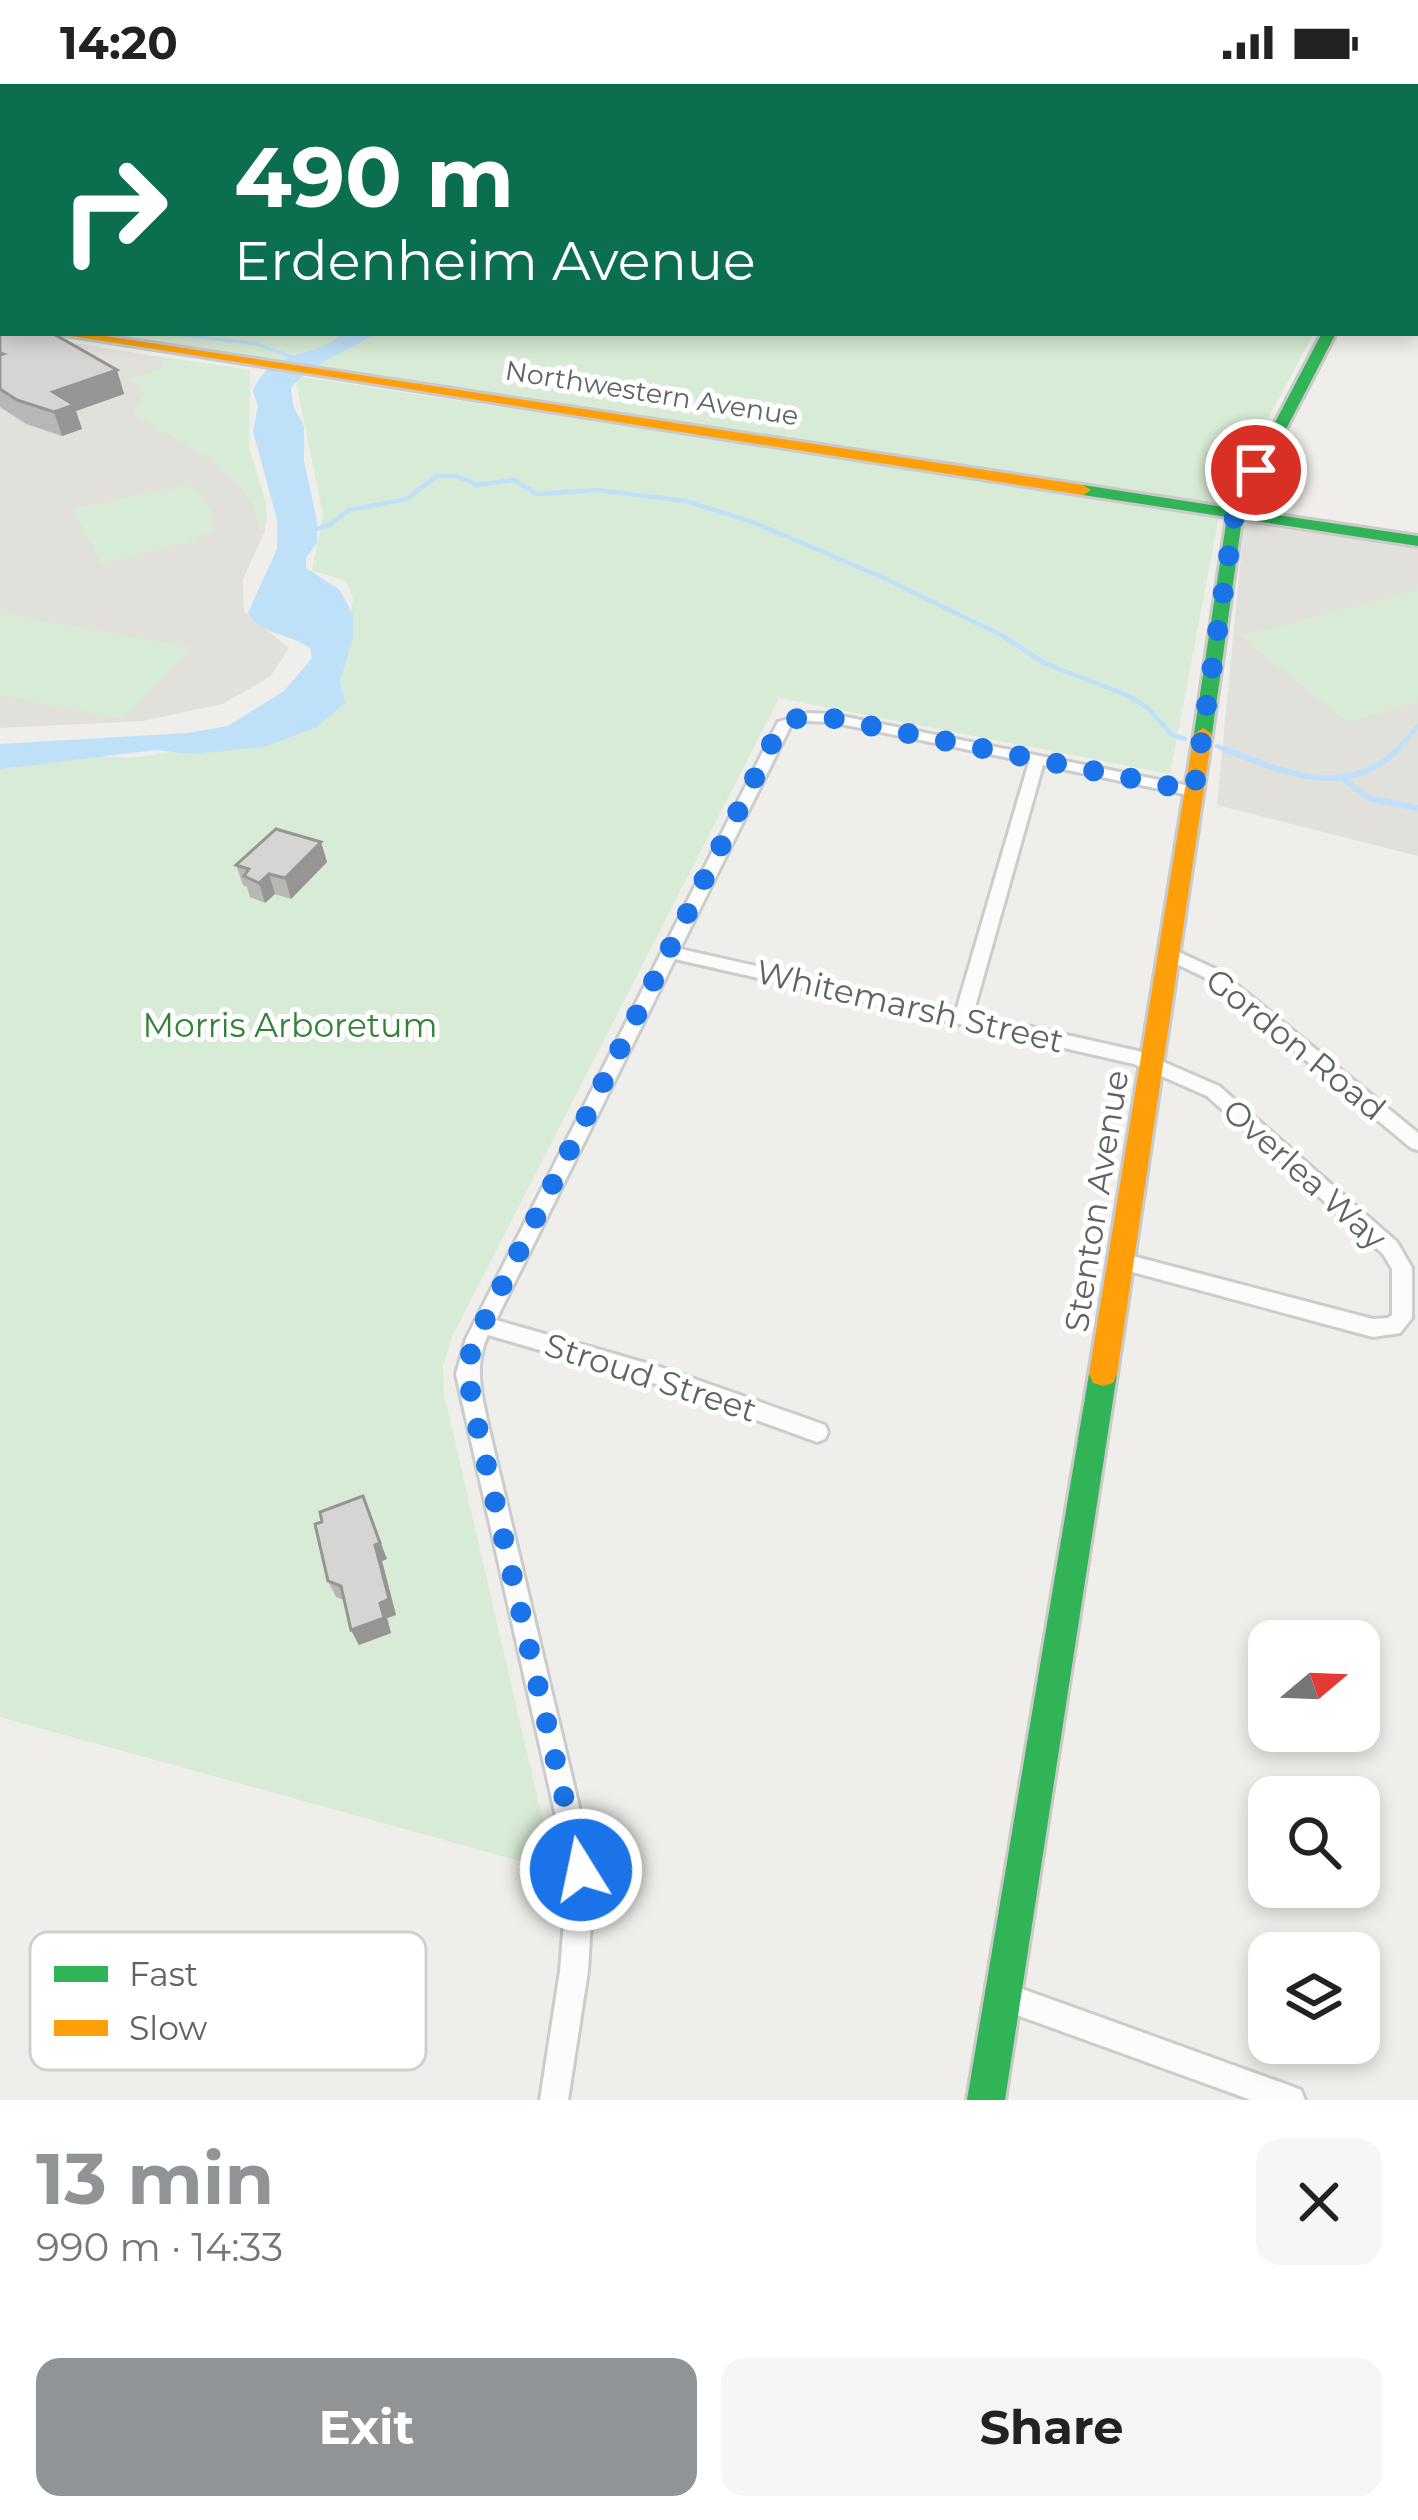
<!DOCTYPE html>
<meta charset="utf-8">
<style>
body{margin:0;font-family:Montserrat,sans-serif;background:#f6f6f6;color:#222;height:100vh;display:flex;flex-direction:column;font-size:45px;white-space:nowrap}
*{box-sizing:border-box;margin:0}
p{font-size:39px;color:#767676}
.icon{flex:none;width:66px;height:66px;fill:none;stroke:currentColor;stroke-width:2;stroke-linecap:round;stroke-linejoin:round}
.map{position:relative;height:2016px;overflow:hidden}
.sheet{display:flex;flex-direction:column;background:#fff;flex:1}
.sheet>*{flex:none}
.guide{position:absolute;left:0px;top:0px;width:1419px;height:252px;box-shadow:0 6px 18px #0003;background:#0b6e4f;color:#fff;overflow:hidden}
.needle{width:78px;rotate:71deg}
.buttons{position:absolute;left:1248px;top:1536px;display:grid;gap:24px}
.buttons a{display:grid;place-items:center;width:132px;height:132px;border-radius:24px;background:#fff;box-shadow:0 6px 18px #0003;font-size:60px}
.pin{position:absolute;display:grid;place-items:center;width:102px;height:102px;color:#fff;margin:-51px;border:6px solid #fff;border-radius:50%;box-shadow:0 3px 12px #0007}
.me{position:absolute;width:132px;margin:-66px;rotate:350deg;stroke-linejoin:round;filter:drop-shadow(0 0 9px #0008)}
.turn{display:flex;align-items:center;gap:42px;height:252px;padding:0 36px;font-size:54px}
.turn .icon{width:156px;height:156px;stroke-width:2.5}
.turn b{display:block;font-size:84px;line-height:102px}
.round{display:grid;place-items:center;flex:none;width:126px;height:126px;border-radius:24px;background:#f6f6f6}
.summary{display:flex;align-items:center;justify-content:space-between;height:204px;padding:0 36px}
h1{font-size:72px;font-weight:700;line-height:90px;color:#919496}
.cta{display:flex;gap:24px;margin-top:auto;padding:24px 36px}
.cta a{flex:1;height:138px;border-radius:24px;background:#919496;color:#fff;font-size:48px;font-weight:700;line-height:138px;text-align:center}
.cta a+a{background:#f6f6f6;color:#222}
.status{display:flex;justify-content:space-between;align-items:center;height:84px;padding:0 60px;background:#fff;direction:ltr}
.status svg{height:33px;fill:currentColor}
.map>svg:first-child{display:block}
.education{fill:#e2e0da}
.green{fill:#d8ebd6}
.water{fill:#bfe0f9}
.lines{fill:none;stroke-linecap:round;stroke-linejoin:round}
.stream-far2{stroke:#bfe0f9;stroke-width:3}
.stream-far1{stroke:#bfe0f9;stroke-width:4.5}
.stream{stroke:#bfe0f9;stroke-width:6}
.street-casing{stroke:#cbcccc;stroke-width:6}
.fast-casing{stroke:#cacacb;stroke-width:6}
.slow-casing{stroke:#cacacb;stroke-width:6}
.street{fill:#fdfcfc;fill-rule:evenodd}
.fast{fill:#30b455;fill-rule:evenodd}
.slow{fill:#ff9f0a;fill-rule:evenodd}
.wall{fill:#b8b7b5}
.shaded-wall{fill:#969594}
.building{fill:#d6d5d3;stroke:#969594;stroke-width:3}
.route{stroke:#1a73e8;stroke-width:21;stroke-dasharray:0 37.8}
.labels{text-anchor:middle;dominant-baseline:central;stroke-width:10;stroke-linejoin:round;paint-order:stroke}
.far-street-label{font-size:27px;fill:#5f6368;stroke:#fff}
.street-label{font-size:33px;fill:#5f6368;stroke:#fff}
.park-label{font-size:33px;fill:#348238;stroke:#fff}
.key{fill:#fff;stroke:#cfd0d2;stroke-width:3}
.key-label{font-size:33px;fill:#5f6368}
</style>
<div class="status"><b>14:20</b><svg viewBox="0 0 49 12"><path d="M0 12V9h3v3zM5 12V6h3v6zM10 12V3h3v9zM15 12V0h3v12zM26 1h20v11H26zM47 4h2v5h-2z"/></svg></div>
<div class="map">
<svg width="1418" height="2016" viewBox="0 0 1418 2016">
<rect width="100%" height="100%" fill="#efeeea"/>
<path class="education" d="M0,247l247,40 -1,76 18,62 1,22 -22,48 1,32 45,37 -19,29 -48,27 -79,17 -143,7z
M1255,436l163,25v311l-201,-51 27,-281z"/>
<path class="green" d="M41,0h1117l-1141,3z
M97,249h1217l-93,172z
M164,273l86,13 -1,78 17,55 1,19 -8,8c-3,-58 -83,-89 -127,-117l14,-22 -18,-12 34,-10z
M295,292l924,140 -49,258 -391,-76 -327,639 -9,29 1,28 99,428 6,47 -549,-152v-961l27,-3 105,5 94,-14 120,-107 7,-38 -6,-17 -35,-12 11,-55z
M190,401c16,12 26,26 21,47l-28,12 -82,19 -28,-54z
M1418,506v112l-71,20 -106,-86z
M0,529l193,35 -69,71 -124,-24z"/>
<path class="water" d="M344,249h31c-27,20 -63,29 -84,55l2,18 11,20v35l13,60v22l-11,15v10l34,22 13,25v24l-13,41 5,23 -28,24 -53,20 -70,7 -39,-4 -155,19v-25l187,-11 41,-7 56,-35 28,-33 -2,-10c-21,-15 -47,-12 -62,-35l29,-64v-29l-24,-89 5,-24 -5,-16c20,-46 58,-29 91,-58z"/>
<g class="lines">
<path class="stream-far2" d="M167,249l89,11 36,13"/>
<path class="stream-far1" d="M310,447l19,-6 20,-15 58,-11 29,-23h21l20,9 37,-5 23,14 60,-4 89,11 69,22 127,54 121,59 43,28 81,31 21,13 24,27 13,4
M1217,662l14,6
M1395,668l23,-26"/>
<path class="stream" d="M1224,665c59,23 122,52 174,0
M1343,694l25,20 50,10"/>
<defs>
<path id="street" d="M24,0l-24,5v-4z
M808,629l23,1 368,74 2,3 -7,5 -151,-31 -70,249 165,37 81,35 178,156 15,26v50l-12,15 -27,4 -259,-70 -3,-6 3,-6 7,-2 252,66 15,-1 4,-3v-46l-9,-15 -176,-158 -73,-32 -459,-105 -179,361 167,48 162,57 3,7 -3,7 -8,3 -154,-56 -175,-51c-15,32 -6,61 1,94l105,441 -6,101 -20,129h-28l20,-129 8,-101 -112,-496 10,-35 312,-617zM808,637l23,1 198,40 -73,249 -276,-62 111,-224z
M1170,864l50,23 198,162v17l-7,-2 -203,-169 -44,-21 -2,-4z
M1003,1898l288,104 10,4 4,10h-54l-248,-90 -10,-4 -4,-10 4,-10z"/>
<path id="fast" d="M1322,249h14l-92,177 174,26v10l-176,-27 -30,215 -2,4h-14l-2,-4 33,-217 -144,-22 -8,-5 8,-5 147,23z
M1103,1278l10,3 4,9 -112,726h-38l122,-726 4,-9z"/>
<path id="slow" d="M52,249h33l998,152 8,5 -8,5z
M1203,644l9,6 -95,640 -4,9 -10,3 -10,-3 -4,-9 105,-640z"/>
</defs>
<use href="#street" class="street-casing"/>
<use href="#fast" class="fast-casing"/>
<use href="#slow" class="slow-casing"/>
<use href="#street" class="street"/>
<use href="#fast" class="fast"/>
<use href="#slow" class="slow"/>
</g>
<path class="wall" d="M0,228l117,58 7,24 -48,17 6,18 -20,7 -36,-12 -26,-17z
M321,758l6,20 -36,37 -16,-5 -10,9 -15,-6 -3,-10 -4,-2 -7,-20z
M322,1438l65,37 -5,2 14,54 -9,3 4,15 -32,12 -8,-15 -7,-30 -8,-3 -8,-16z"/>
<path class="shaded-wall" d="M117,286l7,24 -48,17 6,18 -20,7 -8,-24 -1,-20z
M321,758l6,20 -36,37 -6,-21z
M269,790l6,20 -10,9 -6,-20z
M363,1412l24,63 -5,2 14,54 -9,3 4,15 -32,12 -8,-15 29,-27z"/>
<path class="building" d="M0,228h3v21h49l65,37 -64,22 21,13 -20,7 -37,-12 -17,-11v-34l3,-1 -3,-1z
M276,745l45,13 -36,36 -16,-4 -10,9 -15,-7 5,-7 -13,-4z
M363,1412l17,47 -5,2 14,54 -9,4 4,15 -33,12 -10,-44 -13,-5 -13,-57 7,-2 -2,-10z"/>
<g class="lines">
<path class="route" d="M581,1786l-103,-441 -11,-56 5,-27 308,-619 18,-9h33l363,73 41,-278 21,-43"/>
</g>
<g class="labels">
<g class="far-street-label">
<text transform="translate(652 309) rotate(9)">Northwestern Avenue</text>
</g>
<g class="street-label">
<text transform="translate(910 922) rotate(13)">Whitemarsh Street</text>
<text transform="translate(1296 960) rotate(39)">Gordon Road</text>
<text transform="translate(1305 1090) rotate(42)">Overlea Way</text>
<text transform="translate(1096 1117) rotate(-81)">Stenton Avenue</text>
<text transform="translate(651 1293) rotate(18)">Stroud Street</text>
</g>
<g class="park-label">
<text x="290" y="941">Morris Arboretum</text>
</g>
</g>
<rect x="30" y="1848" width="396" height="138" rx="18" class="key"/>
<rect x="54" y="1882" width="54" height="16" fill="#30b455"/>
<rect x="54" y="1936" width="54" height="16" fill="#ff9f0a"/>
<g class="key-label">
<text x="129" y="1902">Fast</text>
<text x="129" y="1956">Slow</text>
</g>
</svg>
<div class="buttons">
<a><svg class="needle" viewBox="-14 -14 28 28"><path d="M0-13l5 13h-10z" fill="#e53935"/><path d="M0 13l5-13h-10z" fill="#767676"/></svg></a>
<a><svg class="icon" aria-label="search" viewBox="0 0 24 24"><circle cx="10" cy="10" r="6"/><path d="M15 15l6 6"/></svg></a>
<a><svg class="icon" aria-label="layers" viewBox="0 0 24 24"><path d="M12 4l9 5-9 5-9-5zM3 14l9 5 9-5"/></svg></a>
</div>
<div class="pin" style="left:1256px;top:386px;background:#d93025"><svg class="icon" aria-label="arrive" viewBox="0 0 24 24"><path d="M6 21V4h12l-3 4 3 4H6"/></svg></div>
<svg class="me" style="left:581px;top:1786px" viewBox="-20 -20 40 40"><circle r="17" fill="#1a73e8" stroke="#fff" stroke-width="3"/><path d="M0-11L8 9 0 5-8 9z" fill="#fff"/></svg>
<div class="guide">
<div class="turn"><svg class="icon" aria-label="right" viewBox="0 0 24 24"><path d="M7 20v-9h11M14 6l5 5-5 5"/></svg><div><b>490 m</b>Erdenheim Avenue</div></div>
</div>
</div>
<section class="sheet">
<div class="summary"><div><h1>13 min</h1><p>990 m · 14:33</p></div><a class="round"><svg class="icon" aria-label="close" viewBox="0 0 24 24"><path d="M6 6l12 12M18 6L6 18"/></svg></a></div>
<div class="cta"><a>Exit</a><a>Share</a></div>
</section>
